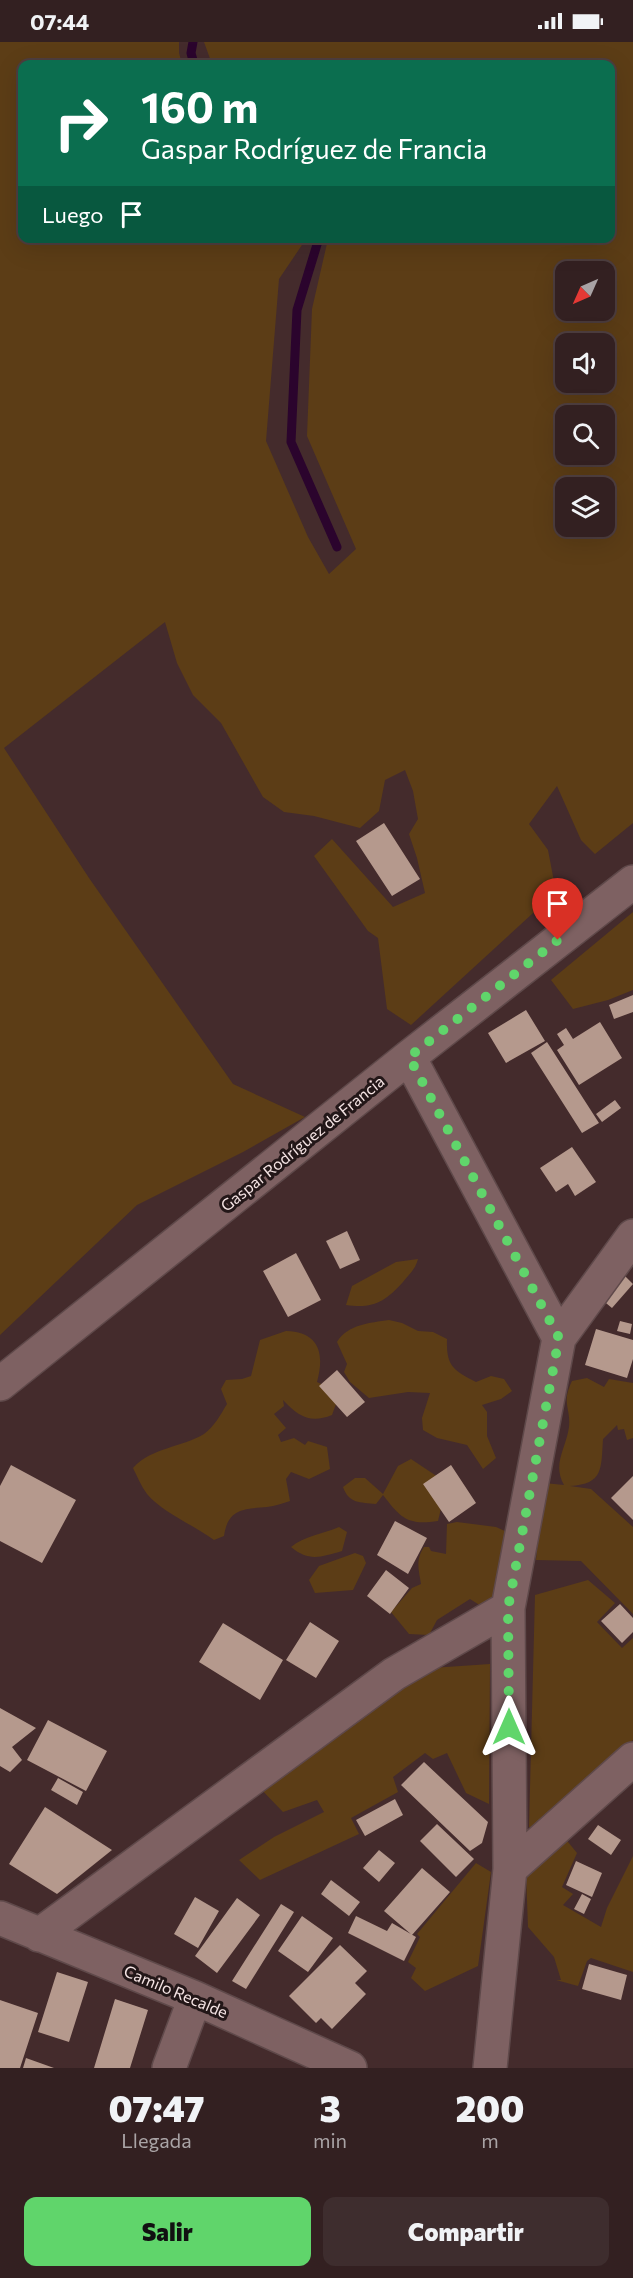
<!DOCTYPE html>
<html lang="es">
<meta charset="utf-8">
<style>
body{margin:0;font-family:Commissioner,sans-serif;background:#3e2d2e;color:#f1f3f6;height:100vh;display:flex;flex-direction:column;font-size:22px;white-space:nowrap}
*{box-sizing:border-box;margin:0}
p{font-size:20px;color:#a9a3a5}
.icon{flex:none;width:33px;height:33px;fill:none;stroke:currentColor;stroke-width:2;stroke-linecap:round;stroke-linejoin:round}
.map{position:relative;height:2026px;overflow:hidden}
.panel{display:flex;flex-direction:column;background:#332021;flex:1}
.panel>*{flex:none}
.hud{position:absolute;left:18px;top:18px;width:597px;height:183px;border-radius:12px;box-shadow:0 6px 24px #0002,0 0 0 2px #4e3e3f;background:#0b6e4f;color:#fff;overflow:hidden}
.needle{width:39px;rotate:225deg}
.fabs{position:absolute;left:555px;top:219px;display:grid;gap:12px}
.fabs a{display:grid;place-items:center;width:60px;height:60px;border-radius:12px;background:#332021;box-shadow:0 6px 24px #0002,0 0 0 2px #4e3e3f;font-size:30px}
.pin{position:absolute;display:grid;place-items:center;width:51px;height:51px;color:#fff;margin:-62px -26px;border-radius:50% 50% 50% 0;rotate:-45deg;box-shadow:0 0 6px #0007}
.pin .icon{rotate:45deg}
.me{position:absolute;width:66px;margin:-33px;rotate:0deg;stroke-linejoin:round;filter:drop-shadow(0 0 4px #0008)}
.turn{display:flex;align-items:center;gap:21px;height:126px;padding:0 24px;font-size:27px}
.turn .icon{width:78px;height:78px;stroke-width:2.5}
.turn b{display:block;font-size:42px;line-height:51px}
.then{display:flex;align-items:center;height:57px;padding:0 24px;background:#0003;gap:12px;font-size:22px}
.eta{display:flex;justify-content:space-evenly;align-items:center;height:102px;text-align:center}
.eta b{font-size:36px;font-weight:800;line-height:42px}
.cta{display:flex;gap:12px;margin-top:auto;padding:12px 24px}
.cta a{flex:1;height:69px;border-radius:12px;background:#60d56b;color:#111;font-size:24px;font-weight:800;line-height:69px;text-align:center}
.cta a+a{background:#3e2d2e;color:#f1f3f6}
.status{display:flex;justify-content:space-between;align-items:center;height:42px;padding:0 30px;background:#332021;direction:ltr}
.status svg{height:16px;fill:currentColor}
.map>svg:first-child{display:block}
.green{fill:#5c3d16;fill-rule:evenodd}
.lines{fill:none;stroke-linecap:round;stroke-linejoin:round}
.stream{stroke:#2b042d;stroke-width:9}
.building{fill:#b5998d}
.minor-casing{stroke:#5f494a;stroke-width:36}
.minor{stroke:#7e6162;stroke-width:33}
.route{stroke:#60d56b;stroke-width:10;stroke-dasharray:0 18}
.labels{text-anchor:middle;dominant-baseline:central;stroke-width:6;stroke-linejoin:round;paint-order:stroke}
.street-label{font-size:16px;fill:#f5e4e4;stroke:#231718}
</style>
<div class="status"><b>07:44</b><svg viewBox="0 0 49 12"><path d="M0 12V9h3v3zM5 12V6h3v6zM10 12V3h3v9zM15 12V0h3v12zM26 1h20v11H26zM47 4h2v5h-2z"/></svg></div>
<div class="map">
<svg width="633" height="2026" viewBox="0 0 633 2026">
<rect width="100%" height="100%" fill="#442b2c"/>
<path class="green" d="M0,0h179v11l3,11h-160v174l284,1 -27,40 -13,162 42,96 21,37 27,-25 -49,-113 5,-127 16,-70 282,-1v-174h-398l-8,-22h429v781l-38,31 -14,-14 -24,-54 -28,38 19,26 8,42 -145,133 -24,-16 -9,-71 -10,-7 -54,-75 18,-17 61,68 32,-14 -8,-35 -8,-24 9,-15 -5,-28 -8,-21 -20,10 -6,31 -19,17 -46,-12 -30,-4 -21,-15 -42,-74 -28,-28 -16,-32 -12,-41 -161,126 85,130 144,206 72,33 -62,35 -106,53 -137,130zM566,230h38v38h-38zM566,302h38v38h-38zM566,374h38v38h-38zM566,446h38v38h-38z
M633,870v78l-25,10 -35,9 -22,-29z
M418,1217c-3,11 -8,14 -15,23 -18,20 -30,27 -57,23l6,-19 44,-24z
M389,1278l13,3 16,8 15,1 14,7c-1,28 7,31 29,43l15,-6 13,3 8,12 -11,8 -19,6 5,7v24l9,22 -13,11 -16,-24 -30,-7 -14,-8 -1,-12 8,-25 -22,-1 -39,6 -19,-16 -6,-10 3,-8 -10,-22c11,-18 33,-19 52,-22z
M286,1289c33,1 39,22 31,51l23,11 -8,22c-22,9 -34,1 -49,-15l1,6 -10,8 12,14 -8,7 3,7 13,-4 11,7 3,-4 19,6 3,22 -21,10 -18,-7 -5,7 4,22c-7,2 -15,5 -23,6 -23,2 -39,1 -43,29l-10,4c-20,-15 -51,-27 -67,-46 -6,-8 -10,-18 -14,-26 19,-21 48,-20 71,-34 10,-7 17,-20 23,-30l-6,-15 5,-9 16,-1 9,-3 9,-36z
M587,1336l17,9 5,-8 24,4v55l-6,2 -3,-11 -6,1 -1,-5 -14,14c-2,29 1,45 -33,47l21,3 42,38v87l-52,-53 -45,-1 8,-77 20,2c-12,-21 2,-36 5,-58 2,-20 -8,-23 3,-46z
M411,1417l27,18 4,27 -4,17c-31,5 -38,-4 -55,-26l-7,9c-16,-2 -27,0 -33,-17l12,-9h10l18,16 15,-28z
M457,1480l39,5 11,5 -1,40 -17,39 -19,-12 -33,21 -8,15 -20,-1 -18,-22 21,-24 9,-4c-2,-14 -6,-23 3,-37h5l2,4 15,3 1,-30z
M339,1485l8,5 -5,19c-21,6 -33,11 -51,-4 13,-11 32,-13 48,-20z
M355,1511l8,3 3,7 -13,27 -38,3 -6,-13 10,-14z
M588,1538l27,23 -18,19 25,26 11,-10v102l-95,88 -9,-1 6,-232z
M490,1622l-1,140 -23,-11 -19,-40 -14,6 -8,-6 -32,24 5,15 -47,26 8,16 -99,46 -21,-20 35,-23 50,-25 -7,-12 -34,12 -27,-28 161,-115z
M564,1795l13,16 -15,34 11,7 -10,11 38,22 6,-19 26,-52v116l-42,-14 -4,3 -9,25 -22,-6h5l-7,-23 -26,-30 -2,-54z
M476,1821l15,9 -13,94 -53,25 -14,-13 5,-10 -8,-6 12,-25 -3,-3z"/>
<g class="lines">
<path class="stream" d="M193,0l-2,11 3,11
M319,196l-22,72 -6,132 46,105"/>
</g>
<path class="building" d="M384,781l36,56 -28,17 -36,-55z
M633,953v17l-19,7 -5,-14z
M526,968l19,31 -39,22 -18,-30z
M600,980l22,36 -43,27 -22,-35 7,-5 -7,-11 9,-6 7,11z
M547,1000l52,81 -17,10 -51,-80z
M615,1058l6,8 -19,14 -6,-8z
M572,1105l24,35 -21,14 -7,-12 -12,8 -16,-24z
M347,1189l13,29 -20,9 -14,-28z
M296,1211l25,47 -33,17 -25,-46z
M623,1232l10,10 -21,24 -11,-9z
M620,1279l12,3 -2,10 -13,-3z
M596,1287l37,11v19l-6,19 -42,-13z
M337,1328l28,32 -18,15 -28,-31z
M11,1423l65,35 -34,63 -42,-22v-55z
M451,1423l25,38 -27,19 -26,-38z
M633,1434v44l-22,-22z
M395,1479l32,17 -19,36 -31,-19z
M386,1528l23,18 -19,26 -23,-18z
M620,1562l13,14v14l-11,11 -21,-22z
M310,1580l29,19 -23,37 -30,-18z
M223,1581l60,37 -23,40 -61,-38z
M0,1666l36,20 -24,19 10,13 -12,12 -10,-6z
M48,1678l59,31 -21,40 -59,-31z
M424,1720l64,60 -6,21 -12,8 -69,-66z
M58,1736l25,14 -6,13 -26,-15z
M395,1757l8,16 -38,21 -9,-16z
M45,1765l67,43 -55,44 -48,-30z
M437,1782l37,35 -18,18 -36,-36z
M598,1783l23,15 -10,15 -23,-16z
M379,1808l16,13 -16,19 -16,-14z
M576,1819l26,12 -10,24 -26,-12z
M422,1826l28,24 -38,43 -28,-24z
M331,1838l29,22 -11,14 -28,-22z
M582,1852l9,5 -7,15 -10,-5z
M195,1855l24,14 -21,37 -24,-14z
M237,1856l23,17 -43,58 -22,-17z
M281,1862l13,8 -48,77 -14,-8z
M302,1874l31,22 -25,34 -30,-21z
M356,1874l31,15 5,-8 24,14 -12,24 -56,-28z
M340,1903l27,26 -12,12 11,11 -34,35 -11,-11 -5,5 -27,-27z
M589,1922l38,11 -6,25 -39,-11z
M57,1930l31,10 -19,60 -31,-10z
M115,1957l33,11 -18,58h-36z
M0,1958l38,13 -18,55h-20z
M26,2016l28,10h-31z"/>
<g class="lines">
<defs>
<path id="minor" d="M409,1015l150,281 -51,270 2,261 -20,199
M559,1296l74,-102
M0,1342l409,-327 224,-175
M510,1827l123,-110
M0,1876l195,80 155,70
M39,1893l355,-261 114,-66
M169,2026l26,-70"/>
</defs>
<use href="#minor" class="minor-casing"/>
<use href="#minor" class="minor"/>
</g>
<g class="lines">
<path class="route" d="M509,1685l-1,-119 51,-270 -150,-281 149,-117"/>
</g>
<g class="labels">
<g class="street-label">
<text transform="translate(302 1101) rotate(-39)">Gaspar Rodríguez de Francia</text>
<text transform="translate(176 1949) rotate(23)">Camilo Recalde</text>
</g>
</g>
</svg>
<div class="fabs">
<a><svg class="needle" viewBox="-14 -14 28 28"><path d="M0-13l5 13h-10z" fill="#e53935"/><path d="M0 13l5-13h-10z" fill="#a9a3a5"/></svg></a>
<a><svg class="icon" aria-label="sound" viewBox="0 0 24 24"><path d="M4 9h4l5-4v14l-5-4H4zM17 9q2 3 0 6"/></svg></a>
<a><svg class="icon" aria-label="search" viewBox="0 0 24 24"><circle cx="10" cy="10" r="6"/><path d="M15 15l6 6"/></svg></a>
<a><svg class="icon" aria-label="layers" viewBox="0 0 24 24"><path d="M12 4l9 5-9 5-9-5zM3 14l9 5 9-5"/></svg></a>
</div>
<div class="pin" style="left:558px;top:898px;background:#d93025"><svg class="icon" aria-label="arrive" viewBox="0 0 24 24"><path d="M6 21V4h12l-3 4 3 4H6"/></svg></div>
<svg class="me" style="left:509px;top:1685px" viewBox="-20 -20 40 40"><path d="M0-17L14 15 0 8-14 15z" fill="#60d56b" stroke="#fff" stroke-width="4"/></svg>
<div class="hud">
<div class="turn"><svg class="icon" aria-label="right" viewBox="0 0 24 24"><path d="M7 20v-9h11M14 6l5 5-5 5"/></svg><div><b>160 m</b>Gaspar Rodríguez de Francia</div></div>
<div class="then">Luego<svg class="icon" aria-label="arrive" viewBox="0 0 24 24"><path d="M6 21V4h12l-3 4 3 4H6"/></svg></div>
</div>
</div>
<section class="panel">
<div class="eta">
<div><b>07:47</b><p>Llegada</p></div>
<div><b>3</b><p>min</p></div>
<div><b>200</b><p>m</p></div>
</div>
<div class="cta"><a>Salir</a><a>Compartir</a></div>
</section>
